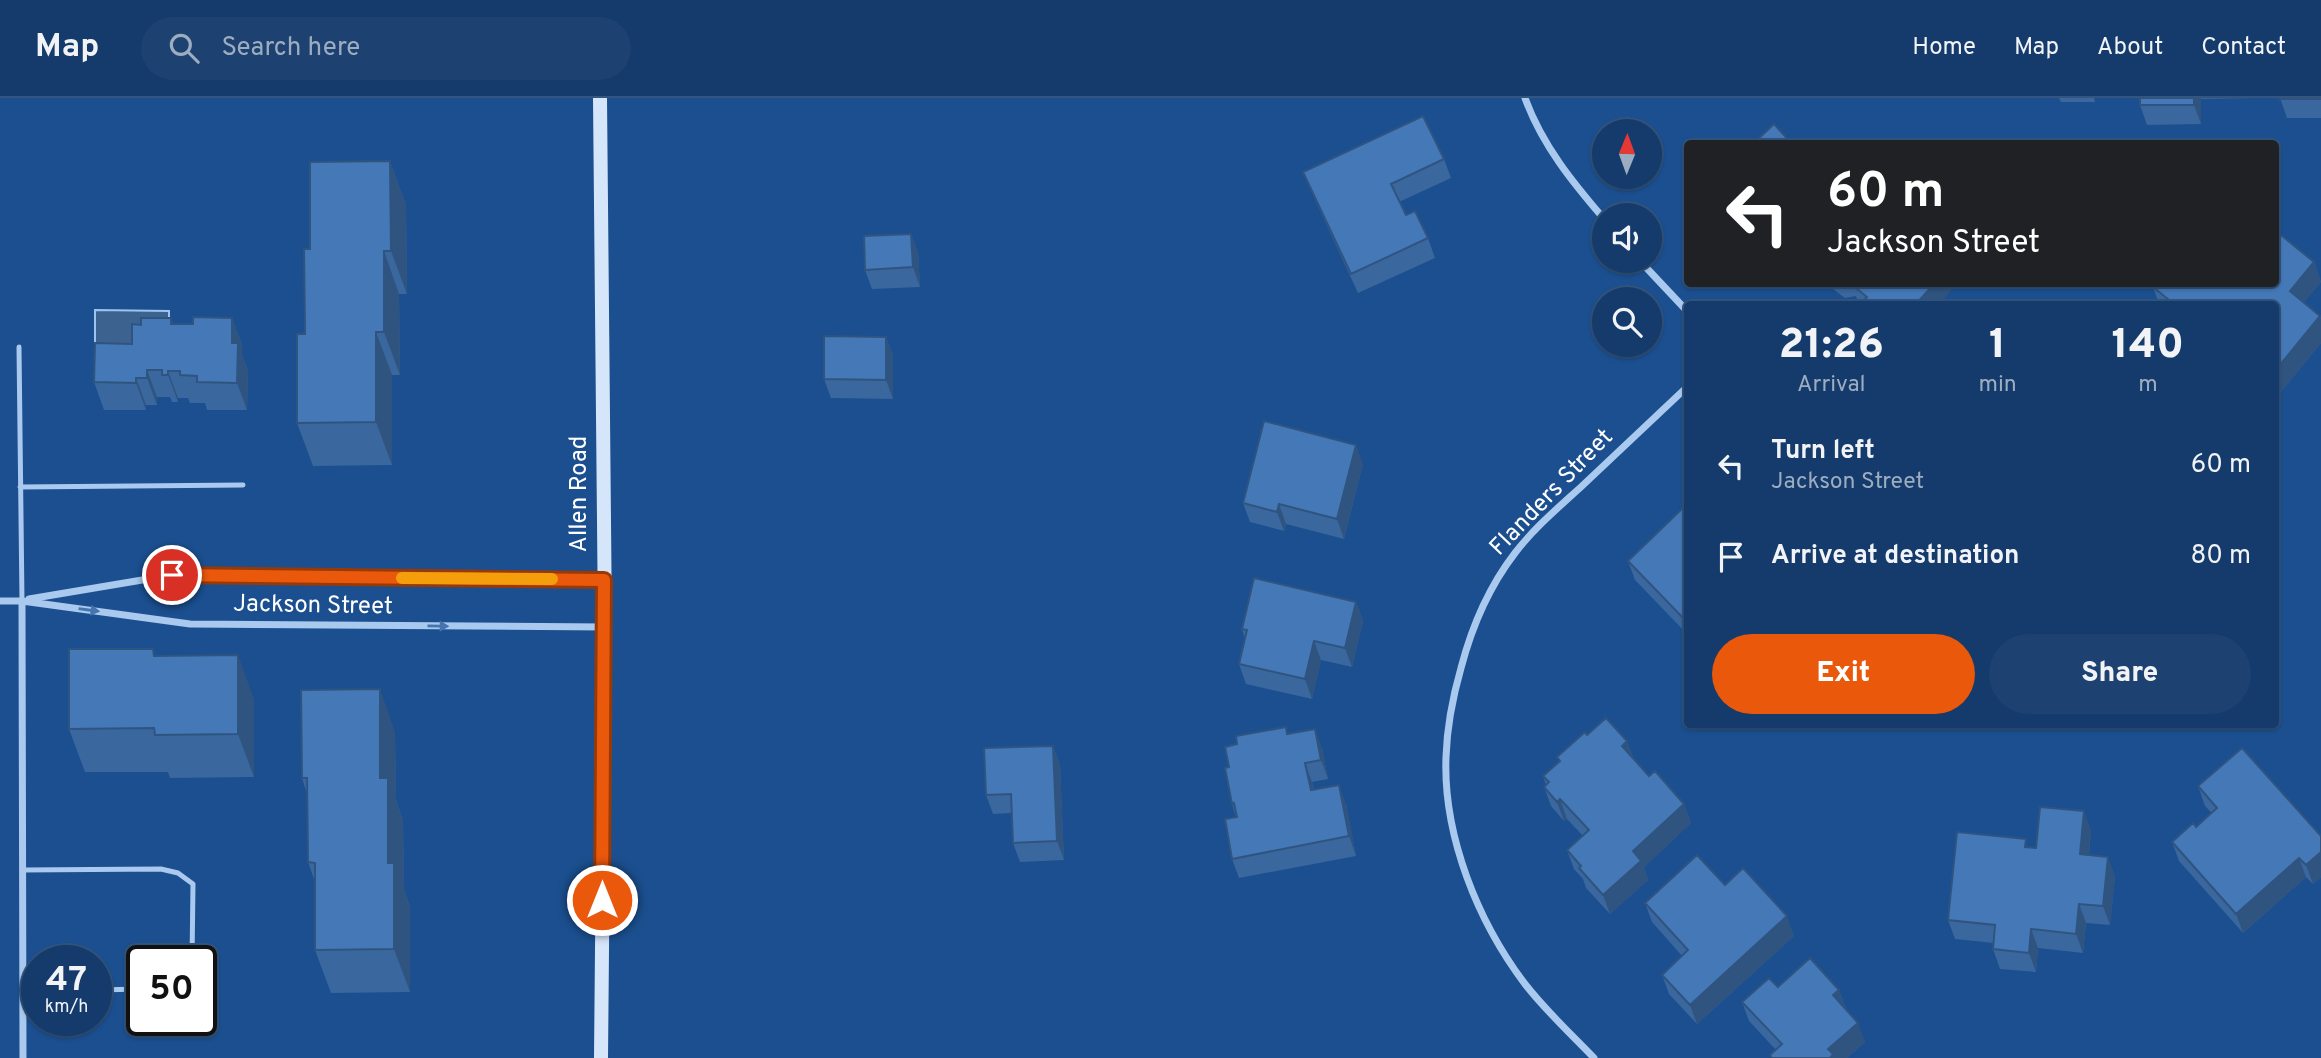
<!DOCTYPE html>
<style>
body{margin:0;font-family:Overpass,sans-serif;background:#1d4271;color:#f1f3f6;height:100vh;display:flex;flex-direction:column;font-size:26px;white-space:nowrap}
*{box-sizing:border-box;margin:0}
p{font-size:23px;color:#9dadc1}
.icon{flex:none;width:38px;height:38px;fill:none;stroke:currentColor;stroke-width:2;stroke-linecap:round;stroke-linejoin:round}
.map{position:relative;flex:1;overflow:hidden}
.details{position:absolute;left:1684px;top:203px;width:595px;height:427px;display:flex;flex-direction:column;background:#143b6b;border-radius:7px;box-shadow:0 2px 5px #0004,0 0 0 2px #33557e}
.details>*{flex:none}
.banner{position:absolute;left:1684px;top:42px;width:595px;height:147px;border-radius:7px;box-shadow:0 2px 5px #0004,0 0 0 2px #33557e;background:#202124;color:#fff;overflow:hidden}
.needle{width:46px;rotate:1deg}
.controls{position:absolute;left:1592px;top:21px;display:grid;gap:14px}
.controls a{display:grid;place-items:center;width:70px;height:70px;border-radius:50%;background:#143b6b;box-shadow:0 2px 5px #0004,0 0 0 2px #33557e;font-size:35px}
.speed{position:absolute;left:21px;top:847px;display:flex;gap:14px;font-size:35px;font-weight:700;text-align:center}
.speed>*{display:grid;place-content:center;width:91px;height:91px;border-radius:50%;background:#143b6b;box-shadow:0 2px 5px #0004,0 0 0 2px #33557e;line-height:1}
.speed small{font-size:18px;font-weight:400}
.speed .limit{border:4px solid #111;border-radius:10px;background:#fff;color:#111}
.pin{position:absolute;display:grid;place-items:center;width:60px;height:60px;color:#fff;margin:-30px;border:4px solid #fff;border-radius:50%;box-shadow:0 2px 7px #0007}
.me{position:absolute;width:77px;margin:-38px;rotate:0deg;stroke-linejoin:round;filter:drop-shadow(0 0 5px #0008)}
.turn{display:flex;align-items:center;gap:24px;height:147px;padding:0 28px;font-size:32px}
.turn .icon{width:91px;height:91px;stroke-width:2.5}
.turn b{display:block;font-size:49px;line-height:60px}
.eta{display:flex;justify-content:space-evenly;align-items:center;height:119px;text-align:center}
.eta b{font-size:42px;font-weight:800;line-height:49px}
.button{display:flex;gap:14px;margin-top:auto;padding:14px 28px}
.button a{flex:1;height:80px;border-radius:42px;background:#ea580c;color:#fff;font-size:28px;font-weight:800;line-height:80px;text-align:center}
.button a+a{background:#1d4271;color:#f1f3f6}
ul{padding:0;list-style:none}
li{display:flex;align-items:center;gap:21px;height:91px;padding:0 28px}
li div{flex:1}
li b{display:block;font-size:26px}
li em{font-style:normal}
header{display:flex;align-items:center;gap:42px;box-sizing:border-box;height:98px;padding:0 35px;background:#143b6b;border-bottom:2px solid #33557e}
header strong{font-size:33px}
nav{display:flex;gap:38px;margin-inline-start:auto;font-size:24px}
.search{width:490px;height:63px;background:#1d4271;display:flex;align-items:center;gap:18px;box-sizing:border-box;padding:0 24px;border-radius:38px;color:#9dadc1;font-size:26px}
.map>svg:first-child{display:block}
.water{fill:#3c6290;stroke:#9cc4f0;stroke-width:2}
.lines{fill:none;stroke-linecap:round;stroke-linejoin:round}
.lane{stroke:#a9c9ee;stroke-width:5}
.street{stroke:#a9c9ee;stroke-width:7}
.secondary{stroke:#d6e6fa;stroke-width:14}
.wall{fill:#3a679d}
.shaded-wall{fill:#305480}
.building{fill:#4478b7;stroke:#305480;stroke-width:2}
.oneway{fill:#4674ac}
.route-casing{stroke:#983908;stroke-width:18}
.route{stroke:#ea580c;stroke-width:12}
.slow{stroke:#f59e0b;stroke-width:12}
.labels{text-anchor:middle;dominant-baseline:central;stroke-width:5;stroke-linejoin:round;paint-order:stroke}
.street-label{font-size:24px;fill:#fff;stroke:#1b4f8f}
</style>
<header>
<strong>Map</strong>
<div class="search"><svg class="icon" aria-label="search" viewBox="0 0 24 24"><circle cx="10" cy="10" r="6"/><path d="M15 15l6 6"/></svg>Search here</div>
<nav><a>Home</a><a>Map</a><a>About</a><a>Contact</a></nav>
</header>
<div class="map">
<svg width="2321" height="960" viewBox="0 0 2321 960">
<rect width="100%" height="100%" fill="#1b4f8f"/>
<path class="water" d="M95,212l74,1v27l-34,25h-40z"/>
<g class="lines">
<path class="lane" d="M19,249l3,254
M20,389l223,-2
M23,772l138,-1 17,4 15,11 -1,77
M96,892l46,-1
M23,893l14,-1"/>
<path class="street" d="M1525,0c17,47 48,85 80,122
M1640,163l47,50
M29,501l143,-24 432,5
M0,503h22l168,23 415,3
M22,503l1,457
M1594,960c-23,-24 -49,-48 -69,-74 -47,-62 -82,-148 -79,-227 1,-30 7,-61 15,-89 11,-42 27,-80 54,-115 19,-25 44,-46 67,-67 35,-33 70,-66 105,-99"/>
<path class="secondary" d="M600,0l5,529 -4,431"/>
</g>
<path class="wall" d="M2059,0h35l1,4h-34z
M2140,0h114l-53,1v25l-54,1 -7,-20z
M2280,0h41v20h-34z
M1444,61l7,19 -52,24 7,13 22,23 7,20 -77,35 -47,-102 -8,-19z
M390,63l16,44 1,89h-8l1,81h-8v90l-79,1 -16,-43 13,-174z
M911,136l7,19 2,34 -48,2 -7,-19z
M2314,164l7,20 -18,21 17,13 1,3v24l-41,50 -5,-4v-85h-116l-6,-17z
M1831,186h124v2l-95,18 -2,-1 -2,-7 -11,2 -12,-9z
M171,220l2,6h20l39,-6 10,27v10l6,16 -1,39h-40l-2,-7h-15l-2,-5h-10v4h-6l-2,-5h-13v8h-11v5h-42l-10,-28 38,-38 9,-19z
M886,239l7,19v43l-62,-1 -7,-19z
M1363,366l-19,75 -58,-15 -2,7 -34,-9 -7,-19z
M1687,406v130l-52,-54 -7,-19z
M1356,504l7,19 -11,46 -31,-7 -9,39 -66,-15 -7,-20 6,-25 -3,-10z
M254,601v78l-84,1 -2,-6h-83l-16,-43z
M395,634l1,68 7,21 1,68 6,18v85l-79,1 -16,-43v-68l-7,-20 -1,-68 -5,-16z
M1288,636l34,14 6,31 -16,3 2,7 32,15 10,52 -117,22 -7,-19 4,-42 -4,-13 -3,-37z
M1587,637l40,6 7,19 15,16 35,28 7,19 -47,44 4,13 -38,34 -24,-26 -3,-9 -9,-10 -7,-19 16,-14 -16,-17 -3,2 -13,-15 -7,-19 2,-2 -3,-9 16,-14 -2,-5z
M1053,648l7,19 4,95 -44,2 -7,-19 -1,-30 -19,1 -7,-19z
M2198,688l123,50v41l-8,7 -7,-7 -63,56 -64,-72 -7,-19 24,-15 16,-14 -7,-7z
M2091,732l-2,25 26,21 -5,49 -24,-2 -3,30 -45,-5 -2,24 -36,-3 -7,-20 1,-6 -39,-4 -7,-19 81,-73 7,1z
M1725,787l69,51 -97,88 -28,-30 -7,-19 20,-19 -30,-34 -7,-19z
M1778,889l61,3 7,19 19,33 -18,16h-76l-1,-3 6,-5 -27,-29 -7,-19z"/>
<path class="shaded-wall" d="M2194,0h7v26l-7,-19z
M390,63l16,44 1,89 -16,-43z
M911,136l7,19 2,34 -7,-20z
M384,153l15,43 1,81 -16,-43z
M2314,164l7,20 -24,29 -7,-20z
M1934,186h21v2l-15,18h-24z
M2320,218l1,3v24l-41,50 -5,-13v-9z
M232,220l10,27v10l6,16 -1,39 -10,-27 -5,-40z
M376,234l16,43v90l-16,-43z
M886,239l7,19v43l-7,-19z
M147,272l10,27v8l-10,-27z
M168,273l10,27v4l-10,-27z
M136,280l10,27v5l-10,-27z
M1356,347l7,19 -19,75 -7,-20z
M1279,406l7,20 -2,7 -7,-19z
M1356,504l7,19 -11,46 -7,-19z
M1314,543l7,19 -9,39 -7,-20z
M238,557l16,44v78l-16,-43z
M380,591l15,43 1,68 7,21 1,68 6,18v85l-16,-43 -14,-171z
M1315,631l7,19 6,31 -7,-19z
M1627,643l7,19 -12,-14z
M1053,648l7,19 4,95 -7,-19z
M1305,665l7,19 6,27 -7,-19z
M1339,687l7,19 10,52 -7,-20z
M1560,701l7,20 -3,2 -7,-19z
M1684,706l7,19 -47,44 4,13 -38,34 -7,-19 30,-44z
M2084,713l7,19 -4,43 -7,-19z
M2321,754v25l-8,7 -7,-19z
M2108,759l7,19 -5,49 -7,-19z
M2299,760l7,19 -63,56 -7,-19z
M2079,806l7,19 -3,30 -7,-19z
M1787,818l7,20 -97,88 -7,-19z
M2031,831l7,19 -2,24 -7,-19z
M1839,892l7,19 -13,-14z
M1858,925l7,19 -18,16h-17l-2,-9z"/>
<path class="building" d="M2140,0h54v7h-54z
M2280,0h41v1h-41z
M1423,18l21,43 -53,25 15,31 9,-4 13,27 -77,36 -48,-102z
M1774,26l18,20h-39z
M390,63l1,90h-7v81h-8v90l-79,1v-89h8l-1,-85h6v-87z
M911,136l2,33 -48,3 -1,-34z
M2281,137l33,27 -24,29 30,25 -45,55v-67h-101l-21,-17 3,-3h119v-46l2,2z
M1851,186h83l-18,20h-56l7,-7z
M193,219l39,1v25h6l-1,40 -40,-1v-6l-17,-1v-4h-12v4h-6v-5h-15v8h-11v5l-42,-1 1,-39 37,1v-20l9,1v-7h30v6h22z
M824,238l62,1v43l-62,-1z
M1264,323l92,24 -19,74 -58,-15 -2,8 -34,-9z
M1687,406v118l-59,-61z
M1254,480l102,24 -11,46 -31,-7 -9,38 -66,-15 8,-34 -5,-1z
M69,551h84l1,7 84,-1v79l-83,1 -1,-7 -85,1z
M380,591v89h8v85h6v86l-79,1v-87l-7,-1 -1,-84h-5l-1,-88z
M1606,620l21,23 -5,5 27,30 6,-5 29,33 -51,47 8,10 -38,34 -24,-27 2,-2 -14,-16 22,-20 -29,-31 -3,3 -13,-15 5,-5 -6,-6 17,-15 -3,-4 28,-25 2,3z
M1286,629l1,7 28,-5 6,31 -16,3 6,27 28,-5 10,51 -117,23 -7,-40 12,-2 -3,-14 -2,1 -7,-36 4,-1 -4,-20 12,-3 -1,-8z
M1053,648l4,95 -44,2 -2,-49 -25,1 -2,-47z
M2242,650l79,88v16l-15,13 -7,-7 -63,56 -64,-72 21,-19 3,4 21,-19 -19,-22z
M2040,709l44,4 -4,43 28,3 -5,49 -24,-2 -3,30 -45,-5 -2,24 -36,-4 2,-24 -47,-5 9,-88 69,7 -1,8 11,1z
M1697,757l28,30 18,-17 44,48 -97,89 -28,-30 26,-25 -43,-47z
M1810,860l29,32 -6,5 25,28 -30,26 5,5 -3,4h-58l-2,-3 12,-11 -40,-42 27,-24 9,9z"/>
<defs><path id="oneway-solid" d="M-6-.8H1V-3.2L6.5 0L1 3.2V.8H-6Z" transform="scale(1.75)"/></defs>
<g class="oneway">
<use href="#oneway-solid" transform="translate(89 512) rotate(8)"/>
<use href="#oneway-solid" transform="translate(438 528) rotate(1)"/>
</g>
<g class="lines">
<defs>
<path id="route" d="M172,477l432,5 -2,320"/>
</defs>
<use href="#route" class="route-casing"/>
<use href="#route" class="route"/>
<path class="slow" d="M402,480l150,1"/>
</g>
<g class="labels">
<g class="street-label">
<text transform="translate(1552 395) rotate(-46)">Flanders Street</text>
<text transform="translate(580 396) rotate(-90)">Allen Road</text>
<text transform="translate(313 508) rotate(1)">Jackson Street</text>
</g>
</g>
</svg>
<div class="controls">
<a><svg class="needle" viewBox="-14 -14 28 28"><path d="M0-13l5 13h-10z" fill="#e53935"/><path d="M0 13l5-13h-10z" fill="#9dadc1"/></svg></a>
<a><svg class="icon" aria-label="sound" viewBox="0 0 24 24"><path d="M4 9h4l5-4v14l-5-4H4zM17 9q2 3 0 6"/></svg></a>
<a><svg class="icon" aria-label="search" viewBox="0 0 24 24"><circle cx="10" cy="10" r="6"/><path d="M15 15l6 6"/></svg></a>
</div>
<div class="speed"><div>47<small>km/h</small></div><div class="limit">50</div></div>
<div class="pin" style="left:172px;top:477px;background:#d93025"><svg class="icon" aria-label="arrive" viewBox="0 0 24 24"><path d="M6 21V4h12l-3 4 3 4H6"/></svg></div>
<svg class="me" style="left:602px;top:802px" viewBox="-20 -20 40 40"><circle r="17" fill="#ea580c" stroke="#fff" stroke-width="3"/><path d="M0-11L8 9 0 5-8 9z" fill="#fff"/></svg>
<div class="banner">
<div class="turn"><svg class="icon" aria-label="left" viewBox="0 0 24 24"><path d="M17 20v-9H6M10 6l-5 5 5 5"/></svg><div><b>60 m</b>Jackson Street</div></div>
</div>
<section class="details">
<div class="eta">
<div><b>21:26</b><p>Arrival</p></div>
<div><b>1</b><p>min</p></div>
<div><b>140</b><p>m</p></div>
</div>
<ul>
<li><svg class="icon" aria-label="left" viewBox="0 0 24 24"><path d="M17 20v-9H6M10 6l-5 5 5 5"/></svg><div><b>Turn left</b><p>Jackson Street</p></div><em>60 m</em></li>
<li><svg class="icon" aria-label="arrive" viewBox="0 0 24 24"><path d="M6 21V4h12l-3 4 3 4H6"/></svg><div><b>Arrive at destination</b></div><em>80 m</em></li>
</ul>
<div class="button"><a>Exit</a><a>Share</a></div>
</section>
</div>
